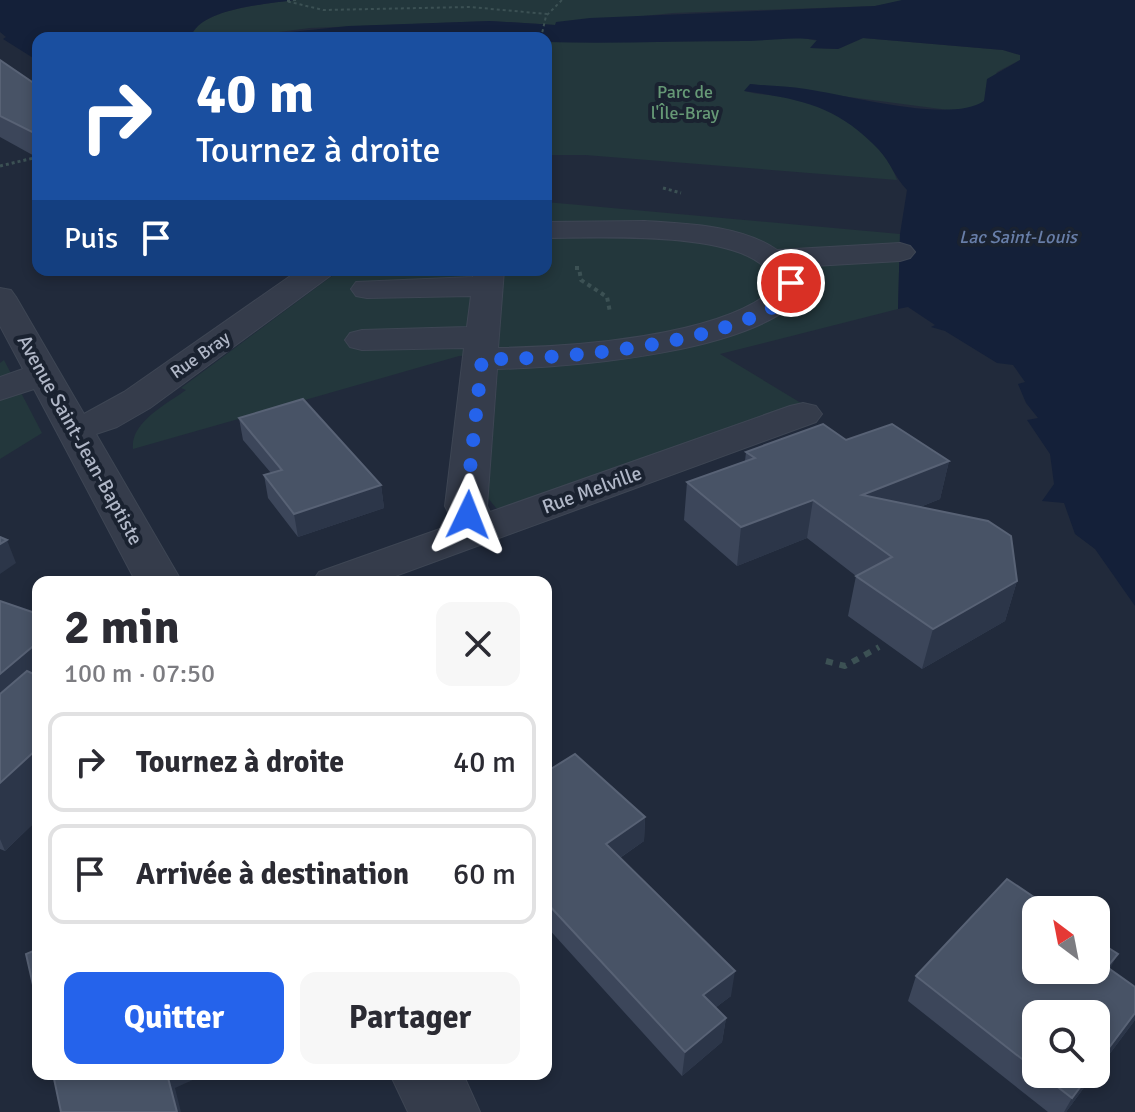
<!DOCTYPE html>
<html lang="fr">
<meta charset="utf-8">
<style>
body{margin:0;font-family:Signika,sans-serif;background:#f7f7f7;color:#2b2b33;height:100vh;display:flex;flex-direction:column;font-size:30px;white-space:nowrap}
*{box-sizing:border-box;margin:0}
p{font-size:26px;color:#7c7c81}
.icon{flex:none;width:44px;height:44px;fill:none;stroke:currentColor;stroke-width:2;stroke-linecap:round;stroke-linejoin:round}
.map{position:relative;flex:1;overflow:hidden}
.panel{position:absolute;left:32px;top:576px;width:520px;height:504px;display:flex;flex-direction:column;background:#fff;border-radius:16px;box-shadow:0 4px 12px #0003}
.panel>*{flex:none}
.hud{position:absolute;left:32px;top:32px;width:520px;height:244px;border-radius:16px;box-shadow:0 4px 12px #0003;background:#1a4fa0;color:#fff;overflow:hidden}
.needle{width:52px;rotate:328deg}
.controls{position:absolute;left:1022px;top:896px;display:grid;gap:16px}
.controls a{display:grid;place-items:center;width:88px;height:88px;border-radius:16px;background:#fff;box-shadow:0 4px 12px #0003;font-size:40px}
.pin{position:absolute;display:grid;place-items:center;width:68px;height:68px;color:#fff;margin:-34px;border:4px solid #fff;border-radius:50%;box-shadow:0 2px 8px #0007}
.me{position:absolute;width:88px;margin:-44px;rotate:2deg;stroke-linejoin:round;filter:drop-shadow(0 0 6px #0008)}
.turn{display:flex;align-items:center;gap:28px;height:168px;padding:0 32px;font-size:36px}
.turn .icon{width:104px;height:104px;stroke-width:2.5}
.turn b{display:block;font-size:56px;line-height:68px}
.then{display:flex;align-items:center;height:76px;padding:0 32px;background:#0003;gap:16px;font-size:30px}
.round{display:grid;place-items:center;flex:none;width:84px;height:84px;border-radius:16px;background:#f7f7f7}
.headline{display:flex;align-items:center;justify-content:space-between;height:136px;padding:0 32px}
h1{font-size:48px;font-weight:800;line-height:60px}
.cta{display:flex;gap:16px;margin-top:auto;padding:16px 32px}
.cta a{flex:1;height:92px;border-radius:16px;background:#2563eb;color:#fff;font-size:32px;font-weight:800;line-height:92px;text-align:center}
.cta a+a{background:#f7f7f7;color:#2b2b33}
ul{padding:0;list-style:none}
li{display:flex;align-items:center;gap:24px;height:100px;margin:0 16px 12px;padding:0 16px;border:4px solid #e1e1e2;border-radius:16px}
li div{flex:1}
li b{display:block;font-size:30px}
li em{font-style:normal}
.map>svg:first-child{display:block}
.green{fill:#23373c}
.water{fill:#142039}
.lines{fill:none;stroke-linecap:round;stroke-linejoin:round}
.minor-casing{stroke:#3e4654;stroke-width:2}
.path-far3{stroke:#3c5154;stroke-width:2;stroke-dasharray:3 3;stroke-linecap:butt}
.path-far2{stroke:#3c5154;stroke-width:3;stroke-dasharray:3 3;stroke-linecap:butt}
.path-far1{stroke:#3c5154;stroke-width:4;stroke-dasharray:4 4;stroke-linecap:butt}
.path{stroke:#3c5154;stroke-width:6;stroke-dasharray:7 7;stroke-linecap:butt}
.minor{fill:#353c4b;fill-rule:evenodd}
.wall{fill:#3c465a}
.shaded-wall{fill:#2c3649}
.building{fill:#485366;stroke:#586275;stroke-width:2}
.route{stroke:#2563eb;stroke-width:14;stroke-dasharray:0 25.2}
.labels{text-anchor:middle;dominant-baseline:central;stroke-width:8;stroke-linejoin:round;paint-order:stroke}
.far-park-label{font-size:18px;fill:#669976;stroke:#1a2230}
.far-water-label{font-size:18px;font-style:italic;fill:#687ea8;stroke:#1a2230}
.far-street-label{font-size:18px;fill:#b0b7c7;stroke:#1a2230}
.street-label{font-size:20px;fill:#b0b7c7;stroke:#1a2230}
</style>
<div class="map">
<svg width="1135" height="1112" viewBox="0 0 1135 1112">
<rect width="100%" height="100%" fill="#212a3b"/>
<path class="green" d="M294,0h608v1l-27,5 -202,7 -117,12 -66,-4 -180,7 -77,10h-28l-13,-4c12,-26 75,-30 102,-34z
M793,36l25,5 -6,7 26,1 25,-11 140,12 17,5v5l-23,12 -13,29 -10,7 -18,3 -205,-27 -6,7c17,5 37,4 55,9 37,9 85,42 97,80l-312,-25h-39v-113l200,-1z
M546,202l354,32 -2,75 -178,45 81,49 -292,106 -13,-1 -8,-10 11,-143 -40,1 -326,93c-3,-27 34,-45 53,-59l-5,-2 159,-118h206z
M4,360l38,73 -42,26v-96z"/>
<path class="water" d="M0,0h294c-26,4 -90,8 -102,34l13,4h-167v23l-35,-22 3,-2 -6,-5z
M902,0h233v606l-40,-57 -20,-15 -11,-31 -22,-2 12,-17 -4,-30 -23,-34 11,-2 -12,-15 -8,-19 7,-2 -12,-17 -16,-2 -52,-32 -14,-4 4,-2 -27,-18 -10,2 2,-75 7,-44c-12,-12 -16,-27 -28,-40 -41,-44 -78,-51 -135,-59l6,-7c19,2 38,2 56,5 42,6 144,35 178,12l3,-22 33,-19v-5l-17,-5 -140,-12 -25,11 -28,-1 7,-8c-27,-4 -46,1 -73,1 -66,0 -132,3 -198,1v-4h-313l116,-12 141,-5 65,4 1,-3 34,-4 285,-12z"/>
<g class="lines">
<defs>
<path id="minor" d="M645,221c42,3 96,4 132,29l123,-7 10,3 5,6 -5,6 -10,3 -104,6 11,23c-44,63 -236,77 -310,79l-10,137 3,6 300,-106 13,-3 13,3 6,8 -6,8 -437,160h-67l7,-10 135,-48 -9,-18 19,-158 -102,2 -12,-3 -5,-7 5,-7 12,-3 105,-3 4,-31 -104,2 -11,-2 -5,-7 5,-7 117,-5 1,-7h30l-6,78c72,-1 224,-11 277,-60 -2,-5 -4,-13 -7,-17 -32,-41 -173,-33 -222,-33v-16z
M299,270h35l-4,6 -180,132 -33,19 -21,7 86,148h-46l-102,-193 -34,11v-23l23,-8 -23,-43v-38l11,2 5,7 68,117 40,-22z
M390,1074h73l17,38h-72z"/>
</defs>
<use href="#minor" class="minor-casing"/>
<path class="path-far3" d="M296,0l-10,1 37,9 147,-3 77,7
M541,38l5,-22 16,-16
M546,76l2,20"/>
<path class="path-far2" d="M546,98l3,-4
M0,166l38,-9
M663,188l18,5"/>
<path class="path-far1" d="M575,268h4l2,12 26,17 3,15"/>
<path class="path" d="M826,661l19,5 34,-19"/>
<use href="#minor" class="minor"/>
</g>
<path class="wall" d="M0,60l38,26v72l-38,-21z
M239,418l142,67 3,23 -86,29 -30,-39 -4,-23 7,-2 -28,-33z
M846,440l103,21 -9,38 -20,8 97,74 -12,40 -83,48 -74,-53 8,-40 -49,-38 -70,28 -53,-46 3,-38 58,-21 1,-9z
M0,601l38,13v56l-5,4 5,2v143l-33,32 -5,-2z
M546,772l99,45 -1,24 -24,17 111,138 -16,12 11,10 -4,24 -40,34 -136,-150z
M1110,969l25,18v33l-39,52v-58h-60v60h58l-28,38h-18l-140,-111 8,-25z"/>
<path class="shaded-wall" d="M949,461l-9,38 -83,33 5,-37z
M381,485l3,23 -86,29 -4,-23z
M813,500l-6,38 -70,28 4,-39z
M7,540l9,23 -16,11v-30z
M1017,581l-12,40 -83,48 11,-40z
M38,642v28l-35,30 -3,-7v-19z
M38,748v71l-33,32 -5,-12v-56z
M645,817l-1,24 -39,27 1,-24z
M1118,954l-13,24 2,-11z
M735,971l-4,25 -31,23 3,-24z
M1135,1013v7l-39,52v-7z
M726,1018l-4,24 -40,34 3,-24z
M167,1074h28l2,4 -22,10 6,24h-4z
M1090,1074h4l-28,38h-2l8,-14z"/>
<path class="building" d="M0,60l38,26v49l-38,-19z
M303,399l78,86 -87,29 -30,-39 18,-5 -43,-52z
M823,424l23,16 46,-16 57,37 -87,34 126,26 23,15 6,45 -84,48 -77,-53 36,-19 -79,-57 -72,27 -54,-45 68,-24 -9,-6z
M0,537l7,3 -7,4z
M0,601l38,13v28l-38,32z
M27,671l11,5v72l-38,35v-89z
M575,754l70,63 -39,27 129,127 -32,24 23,23 -41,34 -139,-150v-130z
M1007,879l46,31h-17v60h60v-30l22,14 -11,13 28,20v26l-39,52v-51h-60v56l-120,-94z
M38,949v58l-12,-53z
M53,1074h114l10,38h-116z
M1041,1074h49l-18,24z"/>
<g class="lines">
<path class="route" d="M468,515l-2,-9 16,-147c77,1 246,-14 306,-62l3,-14"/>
</g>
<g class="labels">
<g class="far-park-label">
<text x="685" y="92">Parc de<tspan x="685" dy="21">l'Île-Bray</tspan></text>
</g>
<g class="far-water-label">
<text x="1018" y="237">Lac Saint-Louis</text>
</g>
<g class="far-street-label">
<text transform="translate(200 355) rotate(-35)">Rue Bray</text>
</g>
<g class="street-label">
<text transform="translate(80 440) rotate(61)">Avenue Saint-Jean-Baptiste</text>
<text transform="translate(592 490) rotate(-20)">Rue Melville</text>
</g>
</g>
</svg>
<div class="controls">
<a><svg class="needle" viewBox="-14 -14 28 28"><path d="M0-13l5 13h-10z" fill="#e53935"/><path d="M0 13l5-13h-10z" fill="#7c7c81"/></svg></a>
<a><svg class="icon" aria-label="search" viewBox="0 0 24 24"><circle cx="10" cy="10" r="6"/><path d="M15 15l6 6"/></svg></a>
</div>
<div class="pin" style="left:791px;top:283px;background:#d93025"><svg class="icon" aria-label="arrive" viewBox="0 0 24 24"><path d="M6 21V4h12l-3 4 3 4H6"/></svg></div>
<svg class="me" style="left:468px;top:515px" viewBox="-20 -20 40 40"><path d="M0-17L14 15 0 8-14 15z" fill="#2563eb" stroke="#fff" stroke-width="4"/></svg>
<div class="hud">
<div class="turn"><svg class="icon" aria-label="right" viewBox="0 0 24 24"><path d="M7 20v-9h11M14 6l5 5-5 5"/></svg><div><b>40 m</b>Tournez à droite</div></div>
<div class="then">Puis<svg class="icon" aria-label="arrive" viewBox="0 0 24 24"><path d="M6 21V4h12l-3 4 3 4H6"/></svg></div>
</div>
<section class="panel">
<div class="headline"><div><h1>2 min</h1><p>100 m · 07:50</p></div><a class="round"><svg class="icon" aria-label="close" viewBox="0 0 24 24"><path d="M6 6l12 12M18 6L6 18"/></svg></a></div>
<ul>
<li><svg class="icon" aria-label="right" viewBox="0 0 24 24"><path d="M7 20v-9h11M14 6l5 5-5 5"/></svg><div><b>Tournez à droite</b></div><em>40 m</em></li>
<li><svg class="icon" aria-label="arrive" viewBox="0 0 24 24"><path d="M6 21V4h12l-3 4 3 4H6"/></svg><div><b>Arrivée à destination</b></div><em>60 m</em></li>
</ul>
<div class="cta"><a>Quitter</a><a>Partager</a></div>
</section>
</div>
